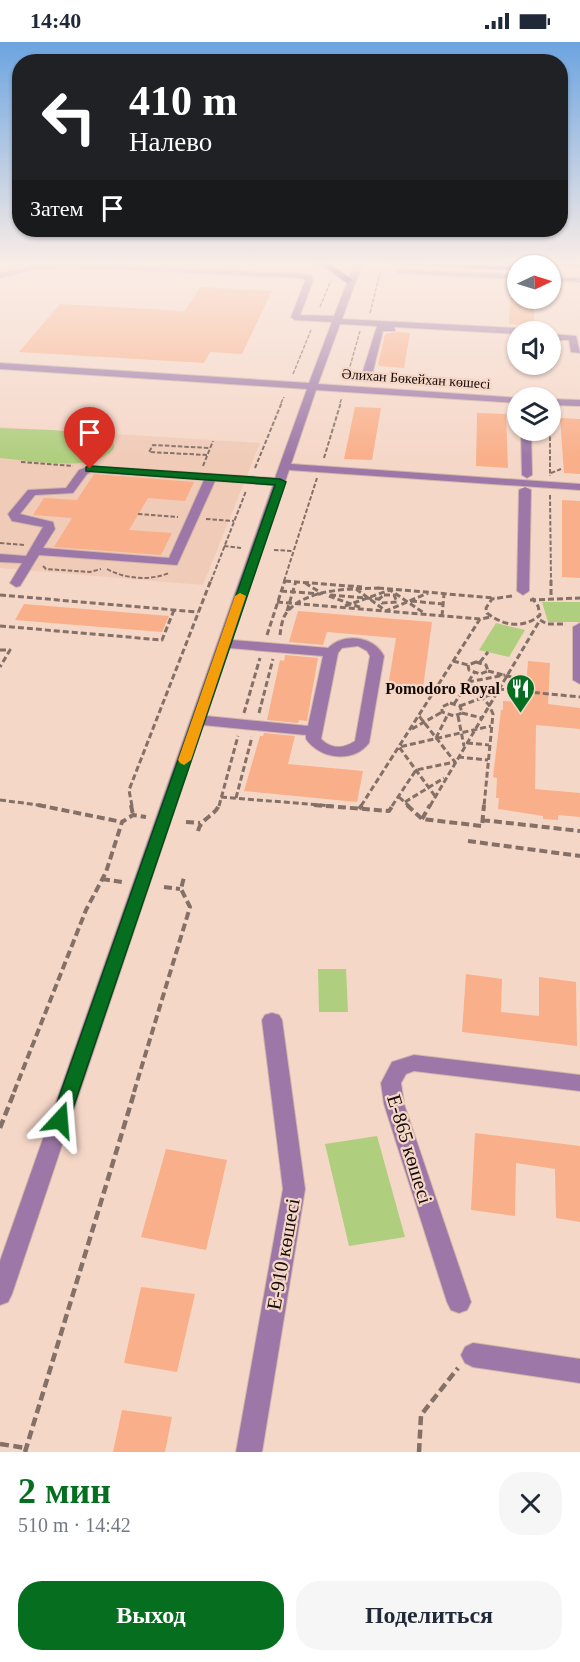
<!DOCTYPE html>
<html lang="ru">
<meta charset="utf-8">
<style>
body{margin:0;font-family:"Times New Roman",serif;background:#f6f6f7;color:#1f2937;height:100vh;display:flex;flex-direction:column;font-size:22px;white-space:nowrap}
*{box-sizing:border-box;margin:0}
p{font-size:20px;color:#747a83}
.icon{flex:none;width:33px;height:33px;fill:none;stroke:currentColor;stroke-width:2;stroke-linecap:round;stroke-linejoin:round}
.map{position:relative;height:1410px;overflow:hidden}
.side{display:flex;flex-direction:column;background:#fff;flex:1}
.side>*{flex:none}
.banner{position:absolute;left:12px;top:12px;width:556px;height:183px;border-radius:24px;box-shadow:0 2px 4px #0004;background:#202124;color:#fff;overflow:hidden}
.needle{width:39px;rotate:86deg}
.controls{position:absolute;left:507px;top:213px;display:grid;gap:12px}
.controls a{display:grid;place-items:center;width:54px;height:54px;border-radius:50%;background:#fff;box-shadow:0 2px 4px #0004;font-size:30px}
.pin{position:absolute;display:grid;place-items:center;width:51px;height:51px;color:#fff;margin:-62px -26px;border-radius:50% 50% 50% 0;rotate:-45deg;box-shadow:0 0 6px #0007}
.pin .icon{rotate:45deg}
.me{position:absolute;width:66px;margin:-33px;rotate:19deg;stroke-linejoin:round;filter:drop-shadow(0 0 4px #0008)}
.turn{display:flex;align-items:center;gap:21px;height:126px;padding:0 18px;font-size:27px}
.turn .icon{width:78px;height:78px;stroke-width:2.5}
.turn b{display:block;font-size:42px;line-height:51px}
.then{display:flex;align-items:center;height:57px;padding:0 18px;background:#0003;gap:12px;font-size:22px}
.round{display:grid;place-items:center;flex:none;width:63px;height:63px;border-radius:24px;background:#f6f6f7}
.summary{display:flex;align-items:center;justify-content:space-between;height:102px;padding:0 18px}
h1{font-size:36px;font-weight:700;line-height:45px;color:#066f1f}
.action{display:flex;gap:12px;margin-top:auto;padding:12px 18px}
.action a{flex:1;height:69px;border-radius:24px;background:#066f1f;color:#fff;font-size:24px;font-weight:700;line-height:69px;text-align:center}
.action a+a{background:#f6f6f7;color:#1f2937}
.status{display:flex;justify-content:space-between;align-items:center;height:42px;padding:0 30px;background:#fff;direction:ltr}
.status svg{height:16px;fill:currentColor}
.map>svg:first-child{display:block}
.built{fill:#f0cbb8}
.green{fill:#afce7e}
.building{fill:#f9af89}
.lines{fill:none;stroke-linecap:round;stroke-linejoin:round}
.minor-casing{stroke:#d1b6a9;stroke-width:2}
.major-casing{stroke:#d1b6a9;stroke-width:2}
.path-far4{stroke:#847066;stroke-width:1.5;stroke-dasharray:4 1.5;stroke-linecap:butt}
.path-far3{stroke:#847066;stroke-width:2;stroke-dasharray:4.5 2;stroke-linecap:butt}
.path-far2{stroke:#847066;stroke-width:3;stroke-dasharray:6 3;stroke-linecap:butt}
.path-far1{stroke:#847066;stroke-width:4;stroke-dasharray:8 4;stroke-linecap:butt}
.path{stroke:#847066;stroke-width:4.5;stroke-dasharray:9 4.5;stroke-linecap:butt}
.minor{fill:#9c77a7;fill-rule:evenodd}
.major{fill:#611675;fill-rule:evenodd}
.route{fill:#066f1f;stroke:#044814;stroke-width:1.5}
.slow{fill:#f59e0b}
.labels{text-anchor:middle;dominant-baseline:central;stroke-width:4.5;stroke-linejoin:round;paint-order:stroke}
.far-street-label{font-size:14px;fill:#150b06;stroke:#f5d7c8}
.poi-label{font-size:16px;font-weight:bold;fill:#150b06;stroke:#f5d7c8;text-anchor:end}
.near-street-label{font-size:20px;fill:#150b06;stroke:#f5d7c8}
</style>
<div class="status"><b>14:40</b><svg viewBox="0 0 49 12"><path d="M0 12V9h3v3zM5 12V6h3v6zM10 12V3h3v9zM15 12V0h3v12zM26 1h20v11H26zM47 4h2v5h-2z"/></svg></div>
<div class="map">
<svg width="580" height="1410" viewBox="0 0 580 1410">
<rect width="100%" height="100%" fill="#f5d7c8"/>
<path class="built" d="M0,385l260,16 -57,142 -203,-17z"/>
<path class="green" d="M0,386c24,2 98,0 114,15v5c-17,26 -87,12 -114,10z
M542,560h38v20h-32z
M496,581l29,7 -16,27 -30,-7z
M318,927h28l2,43h-29z
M377,1094l28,101 -56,9 -24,-102z"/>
<path class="building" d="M200,245l72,4 -30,63 -32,-2 -6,11 -185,-11 41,-48 125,7z
M510,256h24v28l-25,-2z
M397,290l13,1 -6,35 -24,-2 -2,-2 7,-30z
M355,365l26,1 -9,52 -28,-1z
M477,371l29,1 2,54 -32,-2z
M560,376l20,1v55l-16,-1z
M94,432l100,8 -9,19 -37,-3 -19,32 43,3 -11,22 -107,-8 18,-29 -39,-3 11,-17 33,2z
M562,458l18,1v77l-18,-1z
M24,562l145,12 -7,16 -147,-12z
M298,569l134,11 -10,73 -35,-3 9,-54 -69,-6 -4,13 -34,-3z
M285,613l33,3 -11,63 -8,-1 -1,3 -31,-3 13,-60 4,1z
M528,619l22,2 -2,41 32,4v21l-44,-4 -1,64 45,4v24l-22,-2v5l-15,-1v-3l-45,-7 1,-11h-3l1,-20 -4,-1 8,-67h2v-9l22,1z
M264,691l31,3 -7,28 75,7 -6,31 -113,-11 16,-55h3z
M466,932l36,5 -1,33 38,4v-39l37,5 1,64 -115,-14z
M475,1091l105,13v76l-24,-4 -1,-49 -39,-6 -1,53 -44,-6z
M166,1107l61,11 -21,90 -65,-13z
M141,1245l54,7 -18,78 -53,-9z
M122,1368l50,7 -7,35h-52z"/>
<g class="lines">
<defs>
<path id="minor" d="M355,220h8l-21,57 193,10 4,3h-21v2l-124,-7 1,4h-12l-10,40 -5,3 -5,-3 14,-45 -37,-2 -22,60 202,14h-2v5l-202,-13 -25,74 289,20v6l-291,-20 -57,170 96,8c16,-16 46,-12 56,8l-15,87c-16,21 -49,16 -63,-4v-4l-103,-10 -191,569 -4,8 -8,3v-44l273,-776 -58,-4 -38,84 -138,-10 -19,31 -4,1 -6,-4 12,-20 -22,-1v-8l26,2 17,-29 -31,-6 -4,-7 20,-24 38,-2 13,-18 11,-4 185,12 32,-89 -307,-20v-6l309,20 23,-61 -37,-2 -4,-3 14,-36 -2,-3 -232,-11 -33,1 -38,10v-4l38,-10 33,-1 232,11 8,1 2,6 -13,34 34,1zM91,430l113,8 -35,78 -126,-10 12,-19 -2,-7 -33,-8 15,-19 38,-2 14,-19zM358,604l9,5 3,5 -15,85c-12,8 -24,8 -34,-2l17,-86 4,-5zM229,606l94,8 -15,70 -102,-10z
M551,220h24l-21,4h-3z
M400,227l118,6v4l-121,-6 -1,-2z
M550,235l30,1v4l-30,-1z
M550,292l26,2 4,17 -9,-1 -2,-12h-19z
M550,357l30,1v6l-30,-1z
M521,388h10l1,45 -5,3 -5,-3z
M525,445l6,3 -2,101 -6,4 -6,-4 2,-101z
M580,581v61l-7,-4v-53z
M272,971l7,2 3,5 23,169 -43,263h-26l47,-263 -21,-169 3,-5z
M414,1013l166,20v16l-166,-20 -8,3 -5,9 3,21 67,198 -4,8 -8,3 -8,-3 -4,-8 -63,-198 -3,-21 11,-21z
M473,1301l107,16v24l-107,-16 -8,-4 -4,-8 4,-8z"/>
<path id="major" d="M309,220l21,1 24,18 -7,2 -23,-16z
M383,220l135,4v4l-131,-6z
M511,220l69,1v4l-65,-3z"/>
</defs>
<use href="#minor" class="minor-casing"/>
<use href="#major" class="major-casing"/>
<path class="path-far4" d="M320,265l11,-27
M370,271l10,-40 3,-2
M293,332l18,-44
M347,335l13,-46
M281,361l3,-6
M340,361l2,-5"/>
<path class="path-far3" d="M550,388v46
M207,413l-58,-3 4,-7 57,3
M324,416l17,-56
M21,420l52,4
M203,424l10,-25
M255,426l27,-66
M551,431l10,-4
M550,453l1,86
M138,472l40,3
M206,477l28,2
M0,501l24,2
M224,504l17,2
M274,508l19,1
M43,524l3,3 44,3 11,-3
M107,527c18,10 43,12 62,4
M211,539l35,-90
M284,539l33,-103"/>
<path class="path-far2" d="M551,538v18
M285,539l77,6
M305,541l18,11
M378,546l117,10
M356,547l30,22 42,-18
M281,549l40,3
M0,553l198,17
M330,553l49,4
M384,553h10l3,7 -15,1 -3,-4z
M329,554l33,12
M512,554l-20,3 -6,9 1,5c16,13 37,16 53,2l-2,-9 -6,-8
M530,558l50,-2
M411,559l32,3
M277,560l203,17 11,-2
M345,564l45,-16 34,23
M287,569l9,-30
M442,574l2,-22
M540,578l7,4h19
M0,584l162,14 12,-30
M267,593l18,-55
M280,593c1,-7 2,-17 7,-23 20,-24 64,-23 92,-24
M0,608h10l-10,17
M453,619l15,4
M476,620l10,3 2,6 -8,3 -11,-4 -1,-5z
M480,620l8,-10
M488,629l39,10v11
M468,640l37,-7
M468,640l21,23 4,9 -9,92
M498,647l82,8
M450,661l10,3 2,7 -8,3 -12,-4v-5z
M454,662l20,-31
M460,664l35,-13
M244,671l16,-55
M259,671l14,-54
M462,671l20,5
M458,674l6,30
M412,687l30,-17
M436,696l11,-22
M467,701l22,2
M458,715l30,3
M435,754l-36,-49 92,-21
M221,755l111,9
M399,755l10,9
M236,756l16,-61
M0,758l46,6
M405,760l39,-24
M132,764l-3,-16 82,-210
M219,764l19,-70
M361,764l119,-187
M392,764l24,-36 39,-8 -36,-46
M430,764l110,-186"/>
<path class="path-far1" d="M38,763l84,17
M131,763l2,10
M314,763l75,6 4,-6
M407,763l15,14 60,7 2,-21
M359,767l3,-4
M422,777l8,-14
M482,778l98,11
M186,780l14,1
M198,789c3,-13 17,-15 21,-26
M468,799l112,15
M102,837l20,3
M164,845l16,2
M14,1050l72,-182 20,-38 16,-50 11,-7 13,2
M134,1050l56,-185 -9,-18 3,-12"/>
<path class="path" d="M0,1086l15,-38
M0,1402l26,4
M25,1410l110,-362
M419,1410l2,-37 37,-47"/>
<use href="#minor" class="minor"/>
<use href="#major" class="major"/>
</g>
<linearGradient id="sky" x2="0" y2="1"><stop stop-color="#6ca4e0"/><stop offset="0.53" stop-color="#faede6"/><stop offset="1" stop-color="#faede6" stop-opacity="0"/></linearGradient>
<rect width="580" height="417" fill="url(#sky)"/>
<path class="route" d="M90,424l190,13 6,3 -217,638 -2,5 -7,3 -7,-3 -2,-5 224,-635 -189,-14v-4z"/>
<path class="slow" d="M240,551l6,3 -55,164 -7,5 -4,-2 -2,-3 57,-164z"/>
<defs>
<symbol id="restaurant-pin" viewBox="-11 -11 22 30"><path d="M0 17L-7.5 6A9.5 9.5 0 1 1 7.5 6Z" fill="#066f1f" stroke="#f5d7c8"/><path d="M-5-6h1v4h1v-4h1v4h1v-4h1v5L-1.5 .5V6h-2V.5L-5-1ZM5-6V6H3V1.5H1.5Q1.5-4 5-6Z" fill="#fff"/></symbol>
</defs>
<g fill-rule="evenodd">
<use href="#restaurant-pin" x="504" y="630" width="33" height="45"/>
</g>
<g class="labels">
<g class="far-street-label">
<text transform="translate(416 337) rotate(4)">Әлихан Бөкейхан көшесі</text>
</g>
<g class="poi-label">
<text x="500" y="646">Pomodoro Royal</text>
</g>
<g class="near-street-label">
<text transform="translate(410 1107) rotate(73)">Е-865 көшесі</text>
<text transform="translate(283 1212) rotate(-80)">Е-910 көшесі</text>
</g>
</g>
</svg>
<div class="controls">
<a><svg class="needle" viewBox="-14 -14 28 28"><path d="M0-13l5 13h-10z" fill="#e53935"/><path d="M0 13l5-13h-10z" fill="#747a83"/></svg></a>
<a><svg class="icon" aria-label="sound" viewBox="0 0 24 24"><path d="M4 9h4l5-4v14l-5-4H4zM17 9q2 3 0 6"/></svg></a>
<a><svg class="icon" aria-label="layers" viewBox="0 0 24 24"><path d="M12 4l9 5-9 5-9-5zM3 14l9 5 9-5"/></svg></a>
</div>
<div class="pin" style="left:90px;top:427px;background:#d93025"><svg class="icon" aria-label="arrive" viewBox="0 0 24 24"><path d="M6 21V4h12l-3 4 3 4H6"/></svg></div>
<svg class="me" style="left:60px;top:1078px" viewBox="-20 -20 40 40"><path d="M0-17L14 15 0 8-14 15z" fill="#066f1f" stroke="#fff" stroke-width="4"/></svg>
<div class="banner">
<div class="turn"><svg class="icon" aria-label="left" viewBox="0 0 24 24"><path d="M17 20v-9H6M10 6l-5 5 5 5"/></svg><div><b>410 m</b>Налево</div></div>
<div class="then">Затем<svg class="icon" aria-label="arrive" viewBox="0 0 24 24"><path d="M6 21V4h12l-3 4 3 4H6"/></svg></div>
</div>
</div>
<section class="side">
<div class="summary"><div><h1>2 мин</h1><p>510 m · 14:42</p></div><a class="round"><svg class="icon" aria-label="close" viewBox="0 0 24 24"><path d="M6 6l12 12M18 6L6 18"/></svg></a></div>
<div class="action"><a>Выход</a><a>Поделиться</a></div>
</section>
